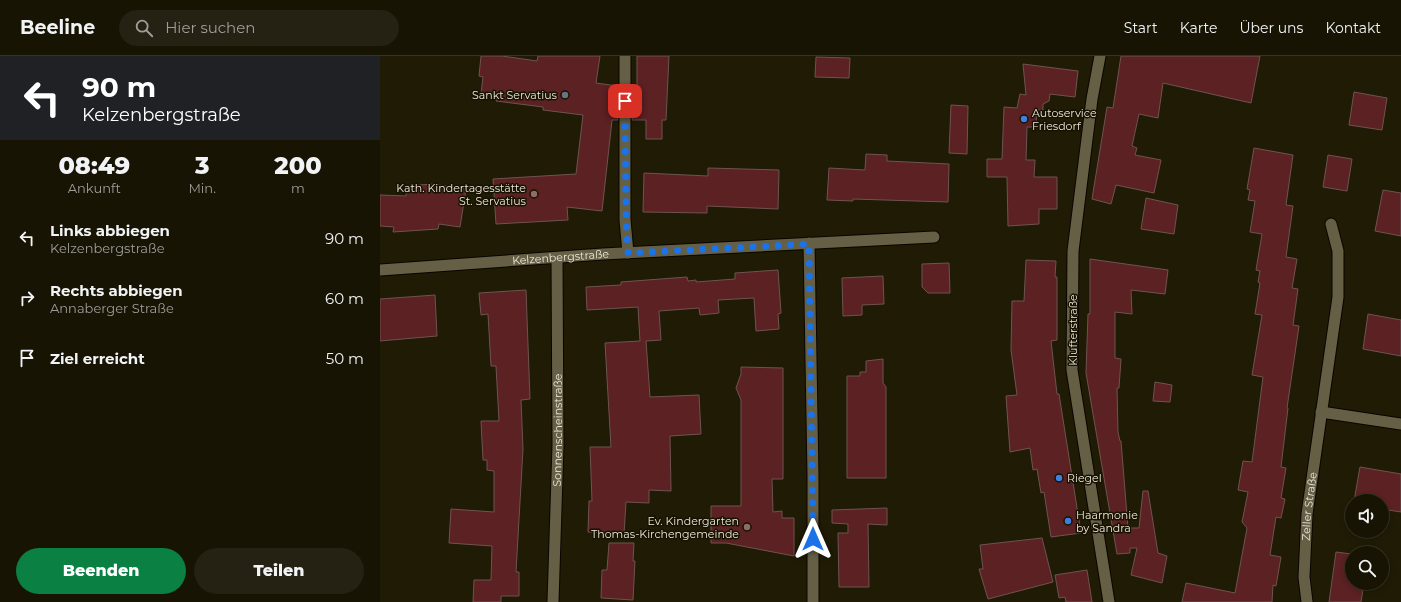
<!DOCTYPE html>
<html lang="de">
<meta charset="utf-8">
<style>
body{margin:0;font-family:Montserrat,sans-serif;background:#252113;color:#f1f3f6;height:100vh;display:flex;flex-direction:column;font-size:15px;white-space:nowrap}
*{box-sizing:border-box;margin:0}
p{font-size:13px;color:#9f9e9a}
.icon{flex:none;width:22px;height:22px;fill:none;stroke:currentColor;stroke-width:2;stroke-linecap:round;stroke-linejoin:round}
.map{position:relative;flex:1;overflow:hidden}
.details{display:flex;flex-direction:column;background:#181404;width:380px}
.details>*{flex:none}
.hud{background:#202124;color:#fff;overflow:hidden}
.controls{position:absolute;left:965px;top:438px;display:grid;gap:8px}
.controls a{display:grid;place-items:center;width:44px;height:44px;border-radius:50%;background:#181404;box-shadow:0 2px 6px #0003,0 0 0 1px #363326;font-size:20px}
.pin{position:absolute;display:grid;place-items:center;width:34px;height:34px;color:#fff;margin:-17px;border-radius:8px;box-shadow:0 2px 6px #0006}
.me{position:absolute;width:44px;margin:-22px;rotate:0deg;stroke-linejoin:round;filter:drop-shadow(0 0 3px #0008)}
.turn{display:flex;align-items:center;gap:14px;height:84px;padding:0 16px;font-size:18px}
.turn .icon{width:52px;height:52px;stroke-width:2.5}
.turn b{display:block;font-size:28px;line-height:34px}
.eta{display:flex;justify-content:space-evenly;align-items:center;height:68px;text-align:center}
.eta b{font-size:24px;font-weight:800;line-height:28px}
.cta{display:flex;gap:8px;margin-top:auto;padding:8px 16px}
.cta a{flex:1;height:46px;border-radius:24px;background:#0b8043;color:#fff;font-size:16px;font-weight:800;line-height:46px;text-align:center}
.cta a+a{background:#252113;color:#f1f3f6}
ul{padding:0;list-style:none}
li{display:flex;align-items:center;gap:12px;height:60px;padding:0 16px}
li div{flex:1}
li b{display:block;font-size:15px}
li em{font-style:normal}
header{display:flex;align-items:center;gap:24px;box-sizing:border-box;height:56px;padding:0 20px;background:#181404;border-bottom:1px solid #363326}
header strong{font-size:19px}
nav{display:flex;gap:22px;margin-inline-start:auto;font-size:14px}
.search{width:280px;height:36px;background:#252113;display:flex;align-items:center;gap:10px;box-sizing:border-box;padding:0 14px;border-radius:22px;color:#9f9e9a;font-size:15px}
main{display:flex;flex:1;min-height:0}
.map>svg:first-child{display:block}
.building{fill:#5b2123;stroke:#6f5351}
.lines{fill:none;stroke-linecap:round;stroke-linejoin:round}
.service-casing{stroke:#0a0500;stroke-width:13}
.minor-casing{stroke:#0a0500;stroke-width:13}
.service{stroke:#655f46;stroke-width:11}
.minor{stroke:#655f46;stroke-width:11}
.route{stroke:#1a73e8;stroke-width:7;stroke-dasharray:0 12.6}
.worship-dot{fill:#6b7280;stroke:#171200;stroke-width:1.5}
.shop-dot{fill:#3f7fe0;stroke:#171200;stroke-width:1.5}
.education-dot{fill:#8d6e63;stroke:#171200;stroke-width:1.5}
.labels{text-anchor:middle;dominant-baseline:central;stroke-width:3;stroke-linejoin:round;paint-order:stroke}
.poi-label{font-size:11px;fill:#ece8da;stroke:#171200;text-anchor:end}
.street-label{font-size:11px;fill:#ece8da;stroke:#171200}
</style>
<header>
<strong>Beeline</strong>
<div class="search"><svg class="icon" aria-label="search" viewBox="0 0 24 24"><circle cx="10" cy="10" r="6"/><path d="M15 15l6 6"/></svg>Hier suchen</div>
<nav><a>Start</a><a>Karte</a><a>Über uns</a><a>Kontakt</a></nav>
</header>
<main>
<section class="details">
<div class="hud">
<div class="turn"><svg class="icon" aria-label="left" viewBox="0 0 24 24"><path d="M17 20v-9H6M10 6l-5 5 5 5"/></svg><div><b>90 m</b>Kelzenbergstraße</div></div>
</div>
<div class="eta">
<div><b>08:49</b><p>Ankunft</p></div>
<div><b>3</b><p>Min.</p></div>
<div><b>200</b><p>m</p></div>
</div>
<ul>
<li><svg class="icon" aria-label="left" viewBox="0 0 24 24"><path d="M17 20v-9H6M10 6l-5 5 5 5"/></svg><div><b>Links abbiegen</b><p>Kelzenbergstraße</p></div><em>90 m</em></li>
<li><svg class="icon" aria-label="right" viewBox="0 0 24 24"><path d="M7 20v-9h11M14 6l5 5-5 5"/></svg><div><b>Rechts abbiegen</b><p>Annaberger Straße</p></div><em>60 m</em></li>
<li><svg class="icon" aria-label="arrive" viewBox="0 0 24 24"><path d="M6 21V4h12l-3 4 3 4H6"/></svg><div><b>Ziel erreicht</b></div><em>50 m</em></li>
</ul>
<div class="cta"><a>Beenden</a><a>Teilen</a></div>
</section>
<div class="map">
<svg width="1021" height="546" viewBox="0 0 1021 546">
<rect width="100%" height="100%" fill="#201b05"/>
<path class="building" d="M101,0h21l35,5 1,-5h62l-4,27 22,3v34h-6l-10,91 -35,-4 1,13 -72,4 -3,-45 83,-5 7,-59 -40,-5v-3l-47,-6 1,-5 -16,-2 2,-17 -4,-1z
M257,0h32l-3,64h-4v19h-16v-19h-14v-32h5z
M741,0h139l-9,47 -88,-20 -5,35 -19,-4 -7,32 5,2 -2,7 26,5 -7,33 -38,-8 -5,19 -19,-5 15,-92 6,1z
M436,1l34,1 -1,20 -34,-1z
M643,8l55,7 -3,26 -25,-3 -1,7 -6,3v6h-6l-1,17h-9l-1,33h9l-1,17h23v32h-18v15l-31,2 -1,-49h-20v-18h15l2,-52 13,1 3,-14 6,1z
M974,36l33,6 -5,32 -33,-5z
M571,49l17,1 -1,48 -18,-1z
M874,92l39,7 -7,50 7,1 -7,51 11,2 -5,29 6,1 -5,36 6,1 -12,82h1l-7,59 5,1 -5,30 4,1 -4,19 -5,-1 -6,38 11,2 -5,29 -3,-1 -1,17h-90l4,-19 49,10 12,-65 -5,-6 6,-30 -10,-2 5,-29 9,1 11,-85 -11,-2 10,-60 -7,-1 5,-31 -2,-1 2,-11 -4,-1 6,-36 -12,-2 5,-31 -7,-1 2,-10 -3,-1z
M486,98l21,1v6l62,3 -1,38 -95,-3v2l-26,-1 2,-32 36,2z
M948,99l24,4 -5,32 -24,-4z
M328,112l71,2 -1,39 -71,-3v7l-64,-1 1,-39 64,3z
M53,128l33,5 -6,38 -21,-3 -1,5 -45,3 1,-5 -14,-1v-31l26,1 1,-10z
M1003,134l18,3v43l-26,-5z
M766,142l32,7 -4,29 -33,-5z
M710,203l78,11 -3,24 -34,-4 1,24 -17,-2v46l6,1 -2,29h-2l1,44 2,9h1l7,87h11l4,-37h5l10,62 9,3 -5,27 -31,-8 6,-27h-7v5l-13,1 -31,-181 2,-59h2z
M646,204l30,1 -1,16h2v63l-6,1 6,53h2l22,139 -30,4 -7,-45 -3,1 -4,-24 -4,1 -3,-22 -20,4 -4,-56 11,-1 -6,-45 1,-49h12z
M569,207l1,30h-22l-6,-6v-23z
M398,214l3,43 -3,1 1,15 -23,2 -2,-33 -36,2 1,13 -19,2 -1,-7 -40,3 2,29 -15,1 4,56 49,-2 2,39 -31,2 1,55 -22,-1v13l-23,-1 -2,32 -36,-2 1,-31h3l-2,-54h21l-6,-104 35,-2 -2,-34 -51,3 -1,-23 35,-2v-3l66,-5 1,4 8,-1v2l39,-3v-6z
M503,220l1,28 -22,1v10l-19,1 -1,-38z
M146,234l4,109 -9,1 2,49 -7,123h3v24h-18v6h-28l1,-22h17l1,-34 -43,-3 2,-34 43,3v-41l-7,-1v-10h-4l-2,-39h18l-3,-55h-5l-3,-52 -7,1 -2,-22z
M55,239l2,41 -57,5v-42z
M988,258l33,6v36l-38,-7z
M503,303v24l3,4v91h-39v-102h13v-4h6v-11z
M361,311l42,1v111h-11l1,33 9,-1v7h12v38l-68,-13h-15v-37h30v-106l-5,-12 5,-14z
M775,326l17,3 -2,17 -17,-1z
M980,411l41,7v38l-19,-3v-8h-28z
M507,452v17l-19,-1 1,63h-30l-1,-54h10v-9l-16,-1v-13z
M662,482l11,44 -65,17 -9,-30h4l-3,-24z
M229,487h25l-1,18h2l-2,39 -32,-2 1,-28h5z
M956,496l16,2v29h12l-3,19h-32z
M707,514l5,32h-26l-1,-5 -6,1 -4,-23z"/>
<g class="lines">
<defs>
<path id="service" d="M245,0v164l3,33"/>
<g id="minor">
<path d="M720,0l-8,43 -19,152 -1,119 37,232"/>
<path d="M429,187l4,233v126"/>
<path id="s1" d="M0,214l223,-16 331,-17"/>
<path d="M941,356l80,12"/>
<path id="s2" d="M173,546l5,-157 -1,-187"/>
<path id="s3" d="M927,546l-3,-25 3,-63 31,-217v-46l-7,-27"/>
</g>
</defs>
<use href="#service" class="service-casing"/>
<use href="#minor" class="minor-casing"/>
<use href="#service" class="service"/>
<use href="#minor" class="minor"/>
</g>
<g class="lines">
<path class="route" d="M245,45l1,119 2,33 181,-9 4,295"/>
</g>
<circle class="worship-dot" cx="185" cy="39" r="4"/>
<g class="shop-dot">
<circle cx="644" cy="63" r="4"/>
<circle cx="679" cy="422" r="4"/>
<circle cx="688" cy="465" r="4"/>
</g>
<g class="education-dot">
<circle cx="154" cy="138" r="4"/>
<circle cx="367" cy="471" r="4"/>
</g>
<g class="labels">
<g class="poi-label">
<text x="177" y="39">Sankt Servatius</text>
<text x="652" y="57" text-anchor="start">Autoservice<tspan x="652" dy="13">Friesdorf</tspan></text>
<text x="146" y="132">Kath. Kindertagesstätte<tspan x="146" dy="13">St. Servatius</tspan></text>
<text x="687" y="422" text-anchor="start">Riegel</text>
<text x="696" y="459" text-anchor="start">Haarmonie<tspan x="696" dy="13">by Sandra</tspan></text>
<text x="359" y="465">Ev. Kindergarten<tspan x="359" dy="13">Thomas-Kirchengemeinde</tspan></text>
</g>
<g class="street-label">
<text stroke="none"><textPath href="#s1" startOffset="181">Kelzenbergstraße</textPath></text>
<text transform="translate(693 274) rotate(-90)">Klufterstraße</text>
<text stroke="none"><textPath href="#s2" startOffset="172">Sonnenscheinstraße</textPath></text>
<text stroke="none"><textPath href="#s3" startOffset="96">Zeller Straße</textPath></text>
</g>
</g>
</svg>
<div class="controls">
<a><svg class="icon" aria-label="sound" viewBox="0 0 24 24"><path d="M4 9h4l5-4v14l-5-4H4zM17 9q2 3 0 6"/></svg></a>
<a><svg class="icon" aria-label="search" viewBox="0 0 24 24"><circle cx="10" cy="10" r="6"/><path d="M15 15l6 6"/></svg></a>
</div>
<div class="pin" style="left:245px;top:45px;background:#d93025"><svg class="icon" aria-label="arrive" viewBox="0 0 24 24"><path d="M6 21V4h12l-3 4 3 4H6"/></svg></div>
<svg class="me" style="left:433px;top:483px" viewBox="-20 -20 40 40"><path d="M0-17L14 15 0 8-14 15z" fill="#1a73e8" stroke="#fff" stroke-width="4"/></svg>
</div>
</main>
